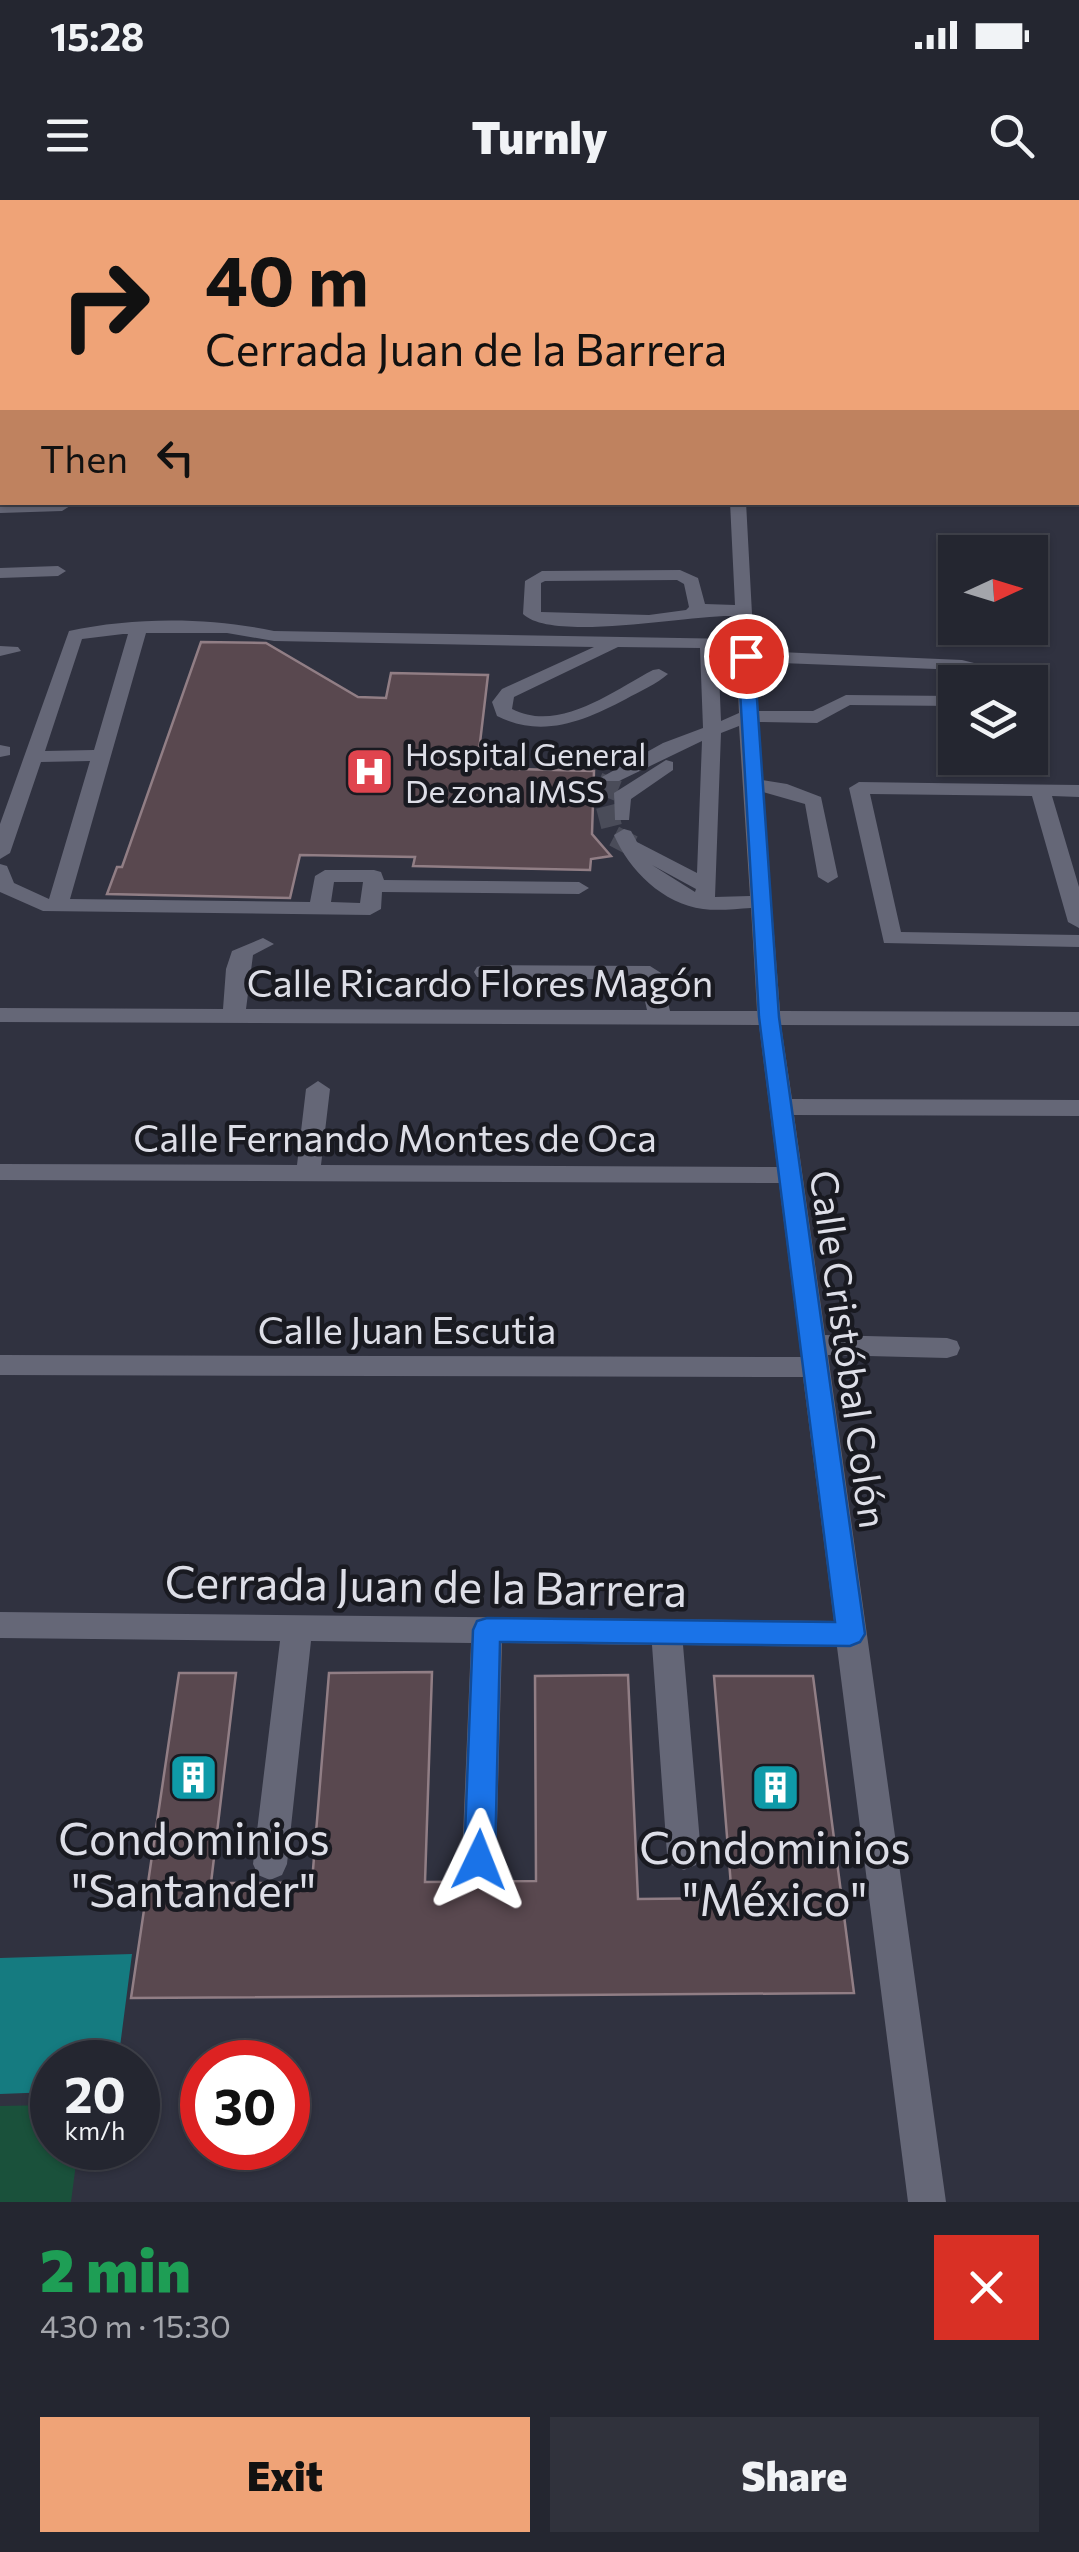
<!DOCTYPE html>
<meta charset="utf-8">
<style>
body{margin:0;font-family:Commissioner,sans-serif;background:#30323c;color:#f1f3f6;height:100vh;display:flex;flex-direction:column;font-size:38px;white-space:nowrap}
*{box-sizing:border-box;margin:0}
p{font-size:32px;color:#a3a5ab}
.icon{flex:none;width:55px;height:55px;fill:none;stroke:currentColor;stroke-width:2;stroke-linecap:round;stroke-linejoin:round}
.map{position:relative;height:2002px;overflow:hidden}
.details{display:flex;flex-direction:column;background:#242630;flex:1}
.details>*{flex:none}
.top-card{position:absolute;left:0px;top:0px;width:1080px;height:305px;box-shadow:0 2px 8px #0004,0 0 0 2px #41434c;background:#efa377;color:#111;overflow:hidden}
.needle{width:65px;rotate:86deg}
.buttons{position:absolute;left:938px;top:335px;display:grid;gap:20px}
.buttons a{display:grid;place-items:center;width:110px;height:110px;border-radius:0px;background:#242630;box-shadow:0 2px 8px #0004,0 0 0 2px #41434c;font-size:50px}
.speed{position:absolute;left:30px;top:1840px;display:flex;gap:20px;font-size:50px;font-weight:700;text-align:center}
.speed>*{display:grid;place-content:center;width:130px;height:130px;border-radius:50%;background:#242630;box-shadow:0 2px 8px #0004,0 0 0 2px #41434c;line-height:1}
.speed small{font-size:25px;font-weight:400}
.speed .limit{border:15px solid #d22;background:#fff;color:#111}
.pin{position:absolute;display:grid;place-items:center;width:85px;height:85px;color:#fff;margin:-42px;border:5px solid #fff;border-radius:50%;box-shadow:0 2px 10px #0007}
.me{position:absolute;width:110px;margin:-55px;rotate:2deg;stroke-linejoin:round;filter:drop-shadow(0 0 8px #0008)}
.turn{display:flex;align-items:center;gap:35px;height:210px;padding:0 40px;font-size:45px}
.turn .icon{width:130px;height:130px;stroke-width:2.5}
.turn b{display:block;font-size:70px;line-height:85px}
.then{display:flex;align-items:center;height:95px;padding:0 40px;background:#0003;gap:20px;font-size:38px}
.round{display:grid;place-items:center;flex:none;width:105px;height:105px;border-radius:0px;background:#30323c}
.head{display:flex;align-items:center;justify-content:space-between;height:170px;padding:0 40px}
h1{font-size:60px;font-weight:800;line-height:75px;color:#1e9e55}
.cta{display:flex;gap:20px;margin-top:auto;padding:20px 40px}
.cta a{flex:1;height:115px;border-radius:0px;background:#efa377;color:#111;font-size:40px;font-weight:800;line-height:115px;text-align:center}
.cta a+a{background:#30323c;color:#f1f3f6}
.status{display:flex;justify-content:space-between;align-items:center;height:70px;padding:0 50px;background:#242630;direction:ltr}
.status svg{height:28px;fill:currentColor}
header{display:flex;justify-content:space-between;align-items:center;height:130px;padding:0 40px;background:#242630;font-size:45px;font-weight:800}
.map>svg:first-child{display:block}
.green{fill:#1a513b}
.water{fill:#157b80}
.building{fill:#59484f;stroke:#917e85;stroke-width:2.5}
.lines{fill:none;stroke-linecap:round;stroke-linejoin:round}
.minor-tunnel{stroke:#4a4c59;stroke-width:21;stroke-dasharray:21 10;stroke-linecap:butt}
.minor{fill:#656777;fill-rule:evenodd}
.highway{fill:#fa96aa;fill-rule:evenodd}
.route{fill:#1a73e8;stroke:#114b97;stroke-width:2.5}
.labels{text-anchor:middle;dominant-baseline:central;stroke-width:9;stroke-linejoin:round;paint-order:stroke}
.far-poi-label{font-size:32px;fill:#dddee7;stroke:#191a21;text-anchor:start}
.street-label{font-size:38px;fill:#dddee7;stroke:#191a21}
.near-street-label{font-size:45px;fill:#dddee7;stroke:#191a21}
.near-poi-label{font-size:45px;fill:#dddee7;stroke:#191a21}
</style>
<div class="status"><b>15:28</b><svg viewBox="0 0 49 12"><path d="M0 12V9h3v3zM5 12V6h3v6zM10 12V3h3v9zM15 12V0h3v12zM26 1h20v11H26zM47 4h2v5h-2z"/></svg></div>
<header><svg class="icon" aria-label="menu" viewBox="0 0 24 24"><path d="M4 6h16M4 12h16M4 18h16"/></svg>Turnly<svg class="icon" aria-label="search" viewBox="0 0 24 24"><circle cx="10" cy="10" r="6"/><path d="M15 15l6 6"/></svg></header>
<div class="map">
<svg width="1079" height="2002" viewBox="0 0 1079 2002">
<rect width="100%" height="100%" fill="#303240"/>
<path class="green" d="M52,1905v43h26l-7,54h-71v-96z"/>
<path class="water" d="M132,1754l-14,108h-66v30l-52,2v-136z"/>
<path class="building" d="M201,442l65,1 92,54 28,1 5,-25 97,2 -11,93 117,3 -2,63 19,22 -20,3 -1,11 -177,-4 2,-9 -115,-2 -10,43 -183,-4 10,-27h5z
M432,1472l-7,210 111,-1 -1,-205 93,-1 10,224 94,-1 -18,-222h99l41,317 -723,5 48,-325h57l-25,210h60l41,-1 17,-209z"/>
<g class="lines">
<path class="minor-tunnel" d="M612,577l-8,20 10,39 21,11"/>
<path class="minor" d="M342,0h12v2h-11z
M1079,0v6l-6,-4 1,-1z
M2,41v8l-2,1v-8z
M0,243h2v8h-2z
M730,302h16l8,149 208,9 28,7 5,15h-18l-1,-8 -15,-4 -207,-8 3,49h56l33,-16 109,1v10l-105,-1 -33,18 -59,-1 4,58 25,4 34,13 17,80 -10,6 -10,-6 -13,-73 -42,-12 17,219 299,1v14l-298,-1 11,74 287,1v16l-285,-1 31,220 122,3 10,3 3,7 -3,7 -10,3 -119,-3 118,847h-38l-71,-555 -154,-2 18,209 -5,11 -12,5 -12,-5 -5,-11 -15,-209 -150,-2 -6,217 -5,11 -12,5 -12,-5 -5,-11 9,-217 -160,-2 -24,223 -5,11 -12,5 -12,-5 -5,-11 27,-223 -280,-3v-26l834,9 -31,-244 -803,-2v-20l801,2 -22,-174 -779,-3v-16l297,1 9,-76 12,-8 12,8 -9,76 456,2 -18,-142 -759,-3v-14l223,1 3,-40 6,-18 31,-13 11,6 -21,11 -7,54 401,1 -7,-30 -163,-3 -3,-5 3,-5 8,-2 165,1 11,7 9,38h87l-6,-103c-16,1 -33,3 -48,1 -40,-5 -74,-39 -89,-74l10,-6 7,2 6,11 60,31 5,-132 -83,40h-14l-3,-4 61,-34 40,-15 -3,-80 -82,-1 -104,50 -2,12c47,24 99,-17 141,-39l6,-1 9,5c-11,10 -28,17 -42,25 -42,22 -84,40 -129,17l-5,-14 10,-13 92,-42 -320,-6 -47,-8h-81l-76,266 240,3 5,-26 10,-6h49l7,2 3,8 195,2 10,6 -10,6 -197,-2 -1,17 -11,6 -327,-4 -43,-19v-28l7,2 7,17 35,16 41,-138 -49,1 -31,91 -10,6v-35l69,-193c65,-14 139,-14 205,0l462,8 -1,-23c-43,-2 -182,27 -212,-2l2,-33 17,-10 138,-1 18,8 7,26 30,1zM677,380l7,4 5,23 -3,3 -37,5 -108,-3v-29l4,-2zM123,434h5l-34,116 -49,1 37,-112zM718,449h18l3,64 -18,8zM739,526l11,170 -35,1 6,-164zM652,665l44,24 -1,3zM334,682h29l-3,21 -29,-1z
M0,303l67,-1 3,4 -8,5 -62,2z
M0,368l58,-2 8,5 -8,5 -58,2z
M0,446l18,1 3,4 -21,5z
M0,545l10,2v8l-10,2z
M666,560l7,2v8l-42,29 -2,21h-14l-1,-27z
M859,582l220,3v12l-27,-1 27,91v41l-11,-6 -36,-126 -162,-2 31,138 178,3v12l-195,-4 -35,-155z"/>
<path class="highway" d="M1078,73h1v8h-1z
M2,143v10l-2,1v-10z"/>
</g>
<path class="route" d="M746,451l8,5 25,361 86,617 -5,8 -10,4 -350,-4 -5,218 -5,10 -11,4 -11,-4 -4,-10 9,-230 4,-9 10,-3 348,4 -76,-605 -21,-361z"/>
<defs>
<symbol id="hospital-square" viewBox="-11 -11 22 22"><rect x="-9" y="-9" width="18" height="18" rx="4" fill="#e0444e" stroke="#191a21"/><path d="M-5-5h3v3.5h4V-5h3V5h-3V1.5h-4V5h-3Z" fill="#fff"/></symbol>
<symbol id="building-square" viewBox="-11 -11 22 22"><rect x="-9" y="-9" width="18" height="18" rx="4" fill="#0f9aa8" stroke="#191a21"/><path d="M-4-6H4V6H1V3H-1V6H-4ZM-2.5-4.3h1.7v1.8h-1.7ZM.8-4.3h1.7v1.8H.8ZM-2.5-1h1.7V.8h-1.7ZM.8-1h1.7V.8H.8Z" fill="#fff"/></symbol>
</defs>
<g fill-rule="evenodd">
<use href="#hospital-square" x="342" y="544" width="55" height="55"/>
<use href="#building-square" x="166" y="1550" width="55" height="55"/>
<use href="#building-square" x="748" y="1560" width="55" height="55"/>
</g>
<g class="labels">
<g class="far-poi-label">
<text x="405" y="553">Hospital General<tspan x="405" dy="37">De zona IMSS</tspan></text>
</g>
<g class="street-label">
<text x="480" y="781">Calle Ricardo Flores Magón</text>
<text x="395" y="936">Calle Fernando Montes de Oca</text>
<text x="407" y="1128">Calle Juan Escutia</text>
<text transform="translate(850 1149) rotate(82)">Calle Cristóbal Colón</text>
</g>
<g class="near-street-label">
<text transform="translate(426 1384) rotate(1)">Cerrada Juan de la Barrera</text>
</g>
<g class="near-poi-label">
<text x="194" y="1636">Condominios<tspan x="194" dy="52">"Santander"</tspan></text>
<text x="775" y="1645">Condominios<tspan x="775" dy="52">"México"</tspan></text>
</g>
</g>
</svg>
<div class="buttons">
<a><svg class="needle" viewBox="-14 -14 28 28"><path d="M0-13l5 13h-10z" fill="#e53935"/><path d="M0 13l5-13h-10z" fill="#a3a5ab"/></svg></a>
<a><svg class="icon" aria-label="layers" viewBox="0 0 24 24"><path d="M12 4l9 5-9 5-9-5zM3 14l9 5 9-5"/></svg></a>
</div>
<div class="speed"><div>20<small>km/h</small></div><div class="limit">30</div></div>
<div class="pin" style="left:746px;top:456px;background:#d93025"><svg class="icon" aria-label="arrive" viewBox="0 0 24 24"><path d="M6 21V4h12l-3 4 3 4H6"/></svg></div>
<svg class="me" style="left:479px;top:1660px" viewBox="-20 -20 40 40"><path d="M0-17L14 15 0 8-14 15z" fill="#1a73e8" stroke="#fff" stroke-width="4"/></svg>
<div class="top-card">
<div class="turn"><svg class="icon" aria-label="right" viewBox="0 0 24 24"><path d="M7 20v-9h11M14 6l5 5-5 5"/></svg><div><b>40 m</b>Cerrada Juan de la Barrera</div></div>
<div class="then">Then<svg class="icon" aria-label="left" viewBox="0 0 24 24"><path d="M17 20v-9H6M10 6l-5 5 5 5"/></svg></div>
</div>
</div>
<section class="details">
<div class="head"><div><h1>2 min</h1><p>430 m · 15:30</p></div><a class="round" style="background:#d93025;color:#fff"><svg class="icon" aria-label="close" viewBox="0 0 24 24"><path d="M6 6l12 12M18 6L6 18"/></svg></a></div>
<div class="cta"><a>Exit</a><a>Share</a></div>
</section>
